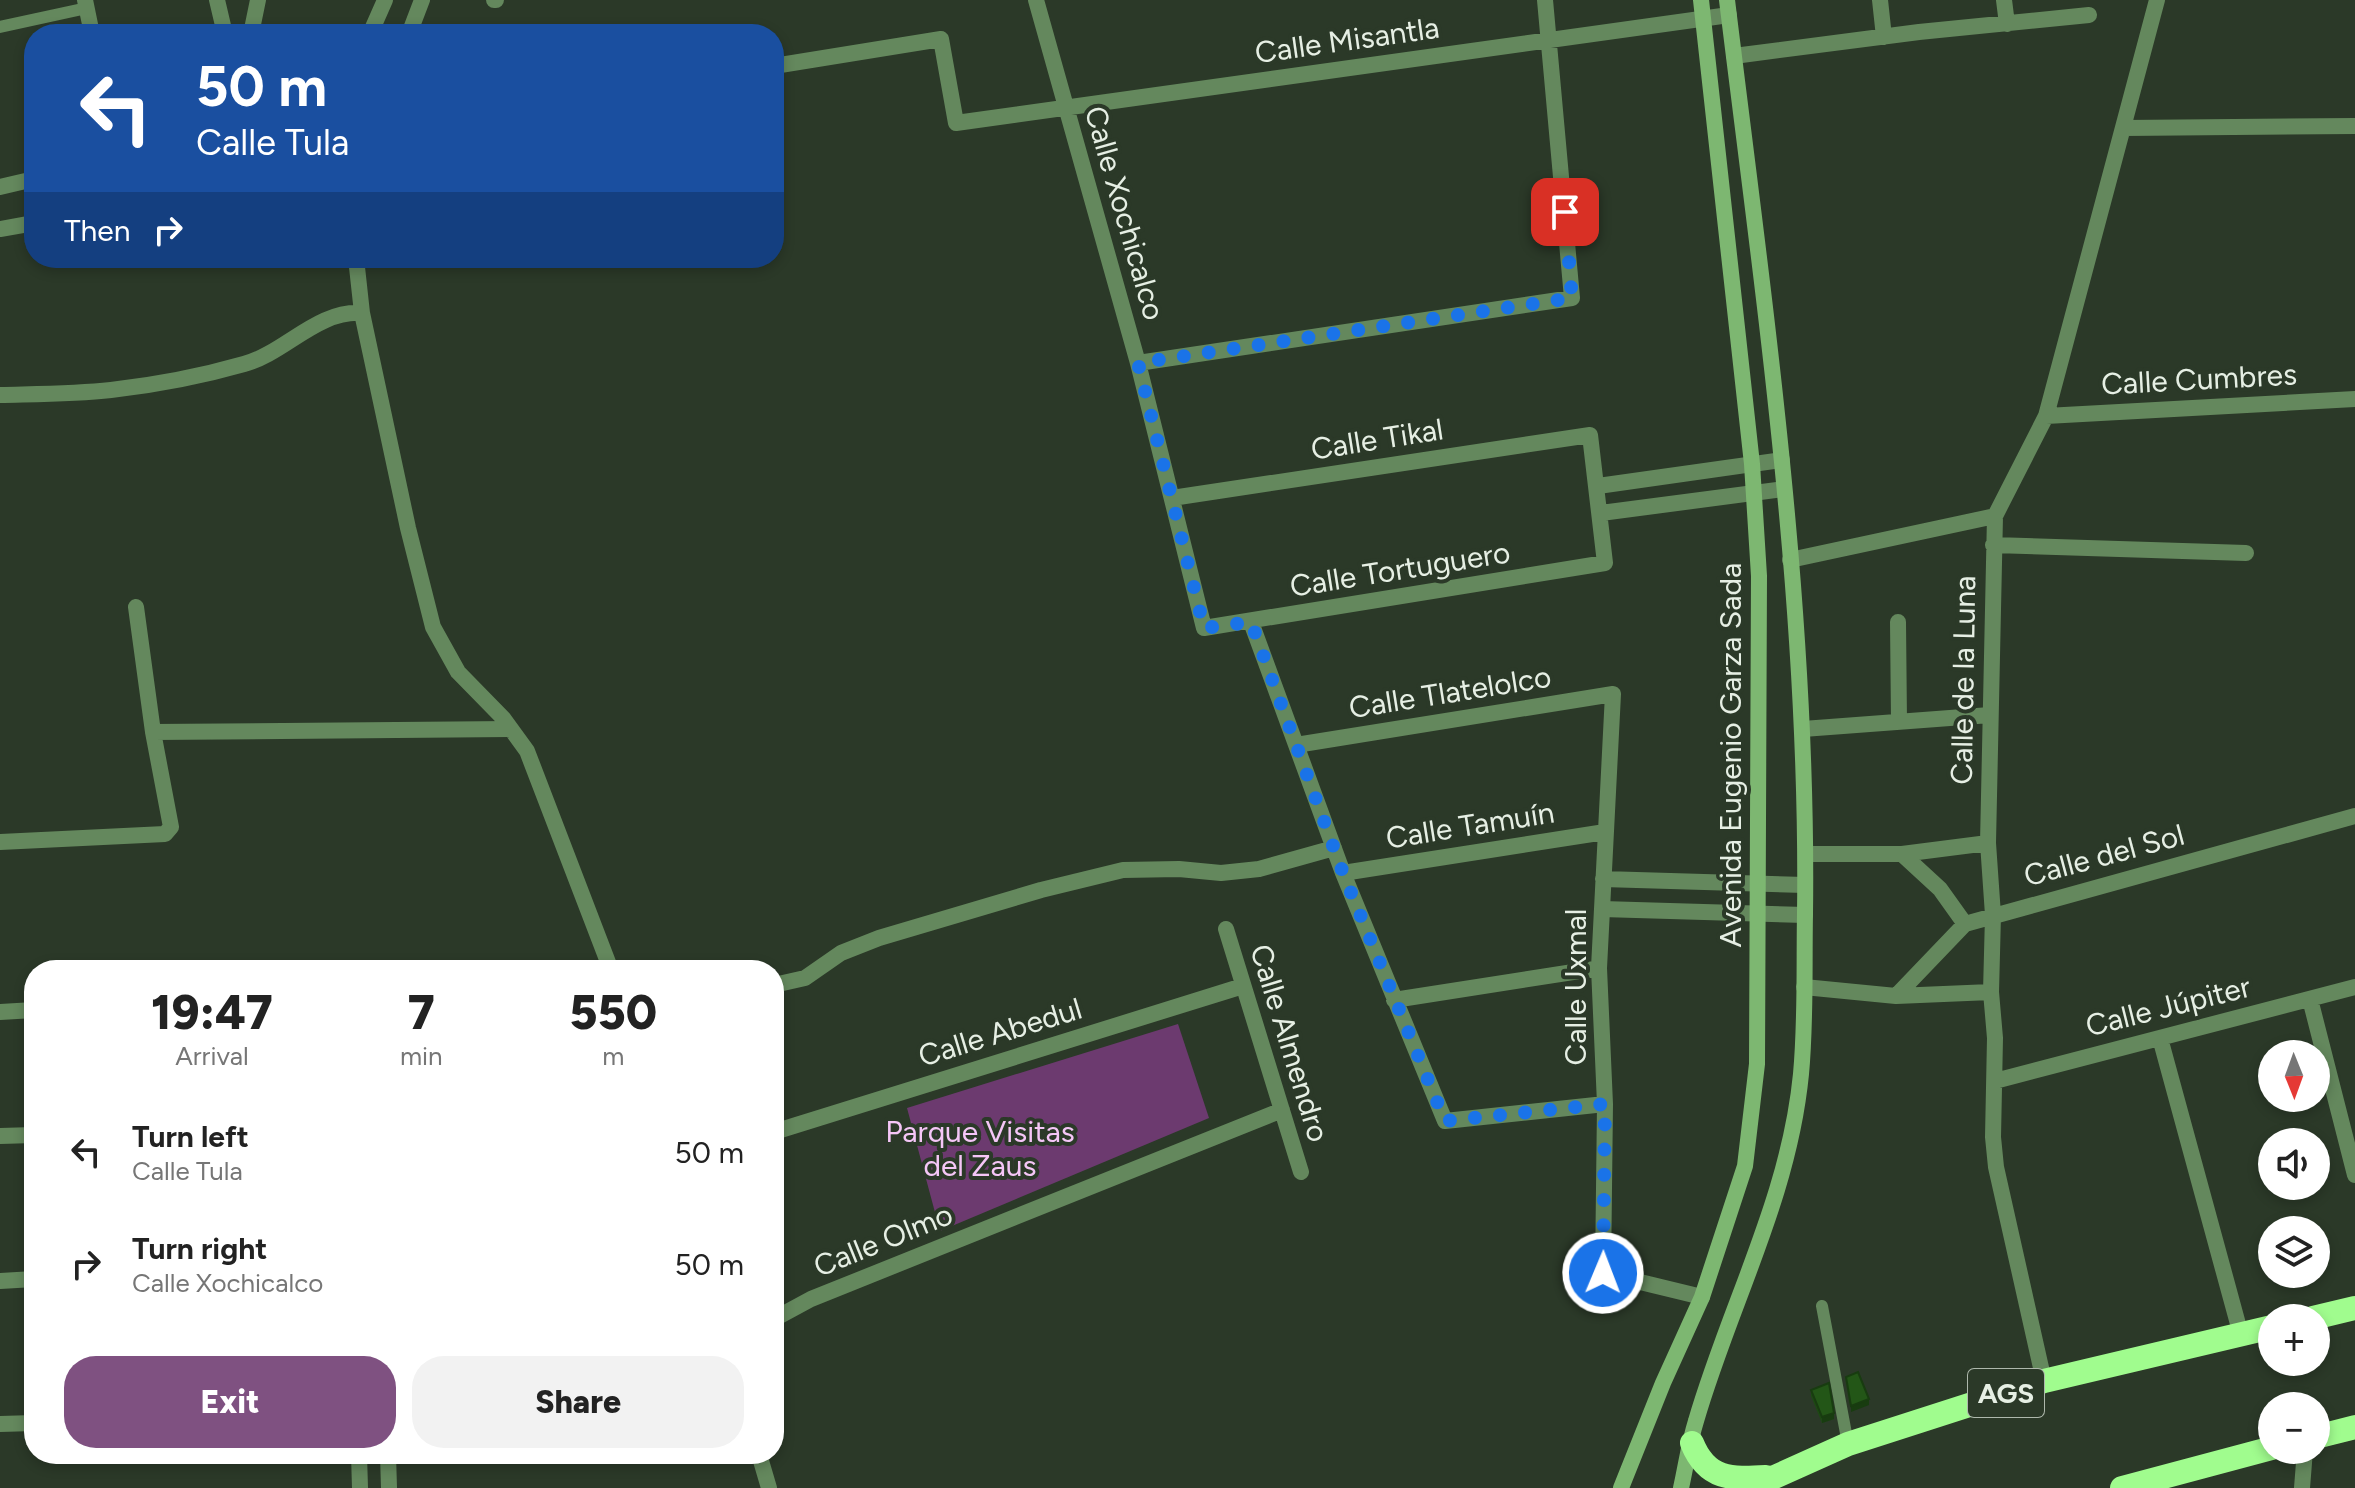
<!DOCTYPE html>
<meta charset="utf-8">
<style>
body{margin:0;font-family:Figtree,sans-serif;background:#f2f2f2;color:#222;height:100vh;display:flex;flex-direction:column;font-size:30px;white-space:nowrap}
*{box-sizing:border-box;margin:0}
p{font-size:26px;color:#767676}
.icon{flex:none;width:44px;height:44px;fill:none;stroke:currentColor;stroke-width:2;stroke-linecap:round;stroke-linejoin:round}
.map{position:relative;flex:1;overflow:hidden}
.sheet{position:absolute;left:24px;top:960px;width:760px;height:504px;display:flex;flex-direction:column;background:#fff;border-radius:32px;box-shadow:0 4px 12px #0003}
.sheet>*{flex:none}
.hud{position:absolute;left:24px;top:24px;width:760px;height:244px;border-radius:32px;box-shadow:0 4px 12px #0003;background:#1a4fa0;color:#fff;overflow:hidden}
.needle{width:52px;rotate:179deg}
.tools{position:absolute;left:2258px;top:1040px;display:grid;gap:16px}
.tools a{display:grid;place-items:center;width:72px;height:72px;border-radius:50%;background:#fff;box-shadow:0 4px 12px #0003;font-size:40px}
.pin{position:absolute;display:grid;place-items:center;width:68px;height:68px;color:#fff;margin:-34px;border-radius:16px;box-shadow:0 4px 12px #0006}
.me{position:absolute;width:88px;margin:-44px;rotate:1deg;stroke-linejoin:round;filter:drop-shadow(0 0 6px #0008)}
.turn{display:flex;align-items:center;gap:28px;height:168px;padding:0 40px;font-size:36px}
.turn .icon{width:104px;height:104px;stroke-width:2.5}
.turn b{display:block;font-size:56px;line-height:68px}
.then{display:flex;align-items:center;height:76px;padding:0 40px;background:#0003;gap:16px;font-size:30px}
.eta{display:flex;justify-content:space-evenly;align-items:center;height:136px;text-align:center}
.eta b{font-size:48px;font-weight:800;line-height:56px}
.cta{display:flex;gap:16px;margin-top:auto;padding:16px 40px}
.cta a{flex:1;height:92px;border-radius:32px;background:#7f5181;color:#fff;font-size:32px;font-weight:800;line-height:92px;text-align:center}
.cta a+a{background:#f2f2f2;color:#222}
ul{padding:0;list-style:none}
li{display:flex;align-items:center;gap:24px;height:112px;padding:0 40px}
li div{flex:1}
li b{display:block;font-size:30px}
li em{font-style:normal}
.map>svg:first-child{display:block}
.green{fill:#6c3a6f}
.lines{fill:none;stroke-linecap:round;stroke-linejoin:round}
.lane{stroke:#64885d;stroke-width:12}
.street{stroke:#64885d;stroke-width:16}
.secondary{stroke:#7db771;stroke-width:16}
.highway{stroke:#a0fc8e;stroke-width:24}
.wall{fill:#1e4a14}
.shaded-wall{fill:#183c10}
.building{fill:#235617;stroke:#183c10;stroke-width:2}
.route{stroke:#1a73e8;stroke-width:14;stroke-dasharray:0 25.2}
.labels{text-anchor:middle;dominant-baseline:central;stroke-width:8;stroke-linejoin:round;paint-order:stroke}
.shield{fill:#2b3928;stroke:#aeb8ac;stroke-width:2}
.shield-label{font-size:28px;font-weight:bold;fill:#e6efe4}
.street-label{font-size:30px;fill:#e6efe4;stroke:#2b3928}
.park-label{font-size:30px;fill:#f5c6f7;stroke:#2b3928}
</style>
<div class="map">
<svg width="2355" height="1488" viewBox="0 0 2355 1488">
<rect width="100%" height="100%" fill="#2b3928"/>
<path class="green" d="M1178,1024l31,94 -269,113 -33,-123z"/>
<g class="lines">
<path class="lane" d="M0,27l87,-19
M1822,1306l26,138"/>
<path class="street" d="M85,0l7,34
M217,0l8,34
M494,0h2
M1036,0l102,363 66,265 401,-65 -15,-128 -418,63
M1880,0l4,37
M2004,0l3,24
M251,34l7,-34
M370,34l15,-34
M409,34l13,-34
M1734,56l185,-24 170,-17
M774,66l167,-27 15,84 773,-108
M2124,128l231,-2
M0,187l34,-8
M0,229l34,-6
M356,258l6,55 46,215 25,99 25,45 45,46 24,33 84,219
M1138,363l434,-65 -27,-298
M0,395c37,-1 75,-1 111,-5 44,-5 91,-14 133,-26 41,-11 73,-54 118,-51
M2046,416l309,-17
M1598,486l184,-26
M1601,513l183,-24
M1993,545l253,8
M1790,560l205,-44
M1251,622l92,251 102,248 160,-17
M1898,622l1,100
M1803,729l187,-14
M153,732l358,-3
M1296,745l317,-51 -14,274 6,136 -2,169 99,24
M0,842l165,-8 6,-7 -18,-95 -17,-125
M1806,854h96l86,-11
M1902,854l38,35 25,35
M1343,873l262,-41
M1603,879l202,6
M1602,909l203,6
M1226,929l75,243
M594,970l17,-1
M774,985l31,-7 36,-25 38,-15 162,-48 82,-20 56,-1 42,4 38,-4 75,-21
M1804,987l92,9 95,-4
M1896,996l69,-72 390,-108
M2310,999l45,176
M1394,1000l205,-32
M0,1012l34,-2
M2160,1038l81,297
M1995,1081l360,-94
M774,1132l469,-146
M0,1136l34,-1
M0,1281l34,-2
M774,1319l37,-20 471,-189
M2044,1381l-48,-214 -3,-30 2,-99 -4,-46 2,-77 -5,-72 7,-327 51,-100 111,-416
M0,1424l34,-1
M359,1454l1,34
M388,1454l1,34
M759,1454l10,34
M2302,1488l3,-38"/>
<path class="secondary" d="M1621,1488l42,-105 39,-86 43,-131 12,-102 2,-488 -7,-112 -51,-464
M1681,1488c5,-22 8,-45 15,-67 34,-117 93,-223 105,-347 5,-53 3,-107 4,-160 4,-306 -41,-611 -78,-914"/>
<path class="highway" d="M2313,1318l42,-10
M2316,1437l39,-10
M1692,1443c15,37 39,36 74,34
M1750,1488l98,-44 196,-63 228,-54
M2122,1488l150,-40"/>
</g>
<path class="wall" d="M1811,1390l23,29 -12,4 -11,-27z"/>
<path class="shaded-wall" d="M1869,1399v6l-18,7v-6z
M1834,1413v6l-12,4v-6z"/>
<path class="building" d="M1858,1372l11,27 -18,7 -5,-29z
M1829,1383l5,30 -12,4 -11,-27z"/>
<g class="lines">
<path class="route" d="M1565,212l7,86 -434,65 66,265 47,-6 92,251 102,248 160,-17 -2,169"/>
</g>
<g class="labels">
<rect class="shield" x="1968" y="1369" width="76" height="48" rx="6"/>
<g class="shield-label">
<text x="2006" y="1393">AGS</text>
</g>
<g class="street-label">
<text transform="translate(1347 40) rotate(-8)">Calle Misantla</text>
<text transform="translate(1125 213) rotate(74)">Calle Xochicalco</text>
<text transform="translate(2199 379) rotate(-3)">Calle Cumbres</text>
<text transform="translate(1377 439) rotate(-9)">Calle Tikal</text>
<text transform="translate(1400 569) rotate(-9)">Calle Tortuguero</text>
<text transform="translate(1963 680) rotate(-89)">Calle de la Luna</text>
<text transform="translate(1450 692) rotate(-9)">Calle Tlatelolco</text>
<text transform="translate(1730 755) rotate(-90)">Avenida Eugenio Garza Sada</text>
<text transform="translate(1470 825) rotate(-9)">Calle Tamuín</text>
<text transform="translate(2104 855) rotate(-15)">Calle del Sol</text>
<text transform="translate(1575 987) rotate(-90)">Calle Uxmal</text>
<text transform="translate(2168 1006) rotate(-14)">Calle Júpiter</text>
<text transform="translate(1000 1032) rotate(-17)">Calle Abedul</text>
<text transform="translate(1290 1043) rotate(73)">Calle Almendro</text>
<text transform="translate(883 1240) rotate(-22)">Calle Olmo</text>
</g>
<g class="park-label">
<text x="980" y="1131">Parque Visitas<tspan x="980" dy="34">del Zaus</tspan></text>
</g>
</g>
</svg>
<div class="tools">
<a><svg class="needle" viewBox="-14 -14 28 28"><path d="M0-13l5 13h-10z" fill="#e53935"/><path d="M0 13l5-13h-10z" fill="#767676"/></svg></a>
<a><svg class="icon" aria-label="sound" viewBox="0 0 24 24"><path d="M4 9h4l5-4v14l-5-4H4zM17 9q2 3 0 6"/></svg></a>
<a><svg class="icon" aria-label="layers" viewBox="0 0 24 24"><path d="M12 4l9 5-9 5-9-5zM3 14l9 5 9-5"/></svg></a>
<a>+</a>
<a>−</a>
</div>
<div class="pin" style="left:1565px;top:212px;background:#d93025"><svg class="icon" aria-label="arrive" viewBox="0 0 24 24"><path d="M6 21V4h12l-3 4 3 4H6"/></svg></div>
<svg class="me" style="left:1603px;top:1273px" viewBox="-20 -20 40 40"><circle r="17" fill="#1a73e8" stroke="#fff" stroke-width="3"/><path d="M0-11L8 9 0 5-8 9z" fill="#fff"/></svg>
<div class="hud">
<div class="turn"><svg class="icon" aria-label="left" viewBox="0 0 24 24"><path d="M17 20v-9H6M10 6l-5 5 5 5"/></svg><div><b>50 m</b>Calle Tula</div></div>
<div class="then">Then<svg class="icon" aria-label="right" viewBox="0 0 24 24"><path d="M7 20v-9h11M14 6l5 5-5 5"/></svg></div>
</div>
<section class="sheet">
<div class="eta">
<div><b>19:47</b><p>Arrival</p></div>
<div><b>7</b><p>min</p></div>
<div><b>550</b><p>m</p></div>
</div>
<ul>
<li><svg class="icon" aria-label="left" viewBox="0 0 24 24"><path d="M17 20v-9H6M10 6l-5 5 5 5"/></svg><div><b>Turn left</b><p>Calle Tula</p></div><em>50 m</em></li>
<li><svg class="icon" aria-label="right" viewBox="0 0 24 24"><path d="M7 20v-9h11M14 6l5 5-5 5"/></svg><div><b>Turn right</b><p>Calle Xochicalco</p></div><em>50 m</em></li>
</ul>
<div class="cta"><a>Exit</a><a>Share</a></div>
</section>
</div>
